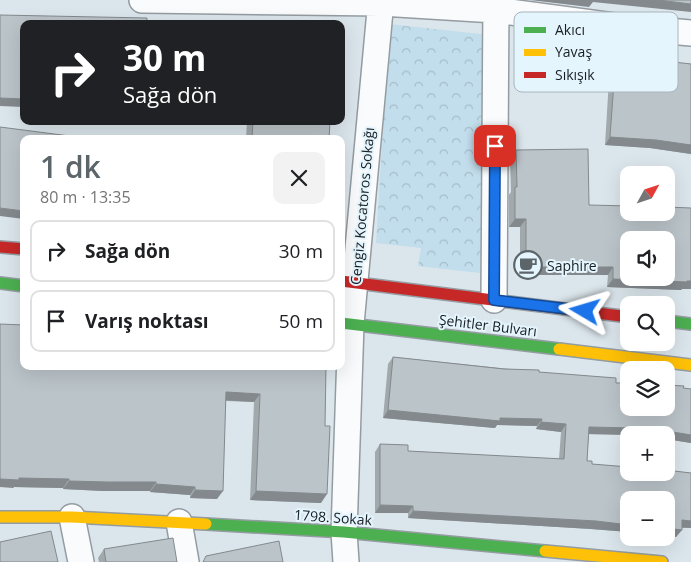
<!DOCTYPE html>
<html lang="tr">
<meta charset="utf-8">
<style>
body{margin:0;font-family:"Open Sans",sans-serif;background:#f2f2f2;color:#202124;height:100vh;display:flex;flex-direction:column;font-size:19px;white-space:nowrap}
*{box-sizing:border-box;margin:0}
p{font-size:16px;color:#757577}
.icon{flex:none;width:28px;height:28px;fill:none;stroke:currentColor;stroke-width:2;stroke-linecap:round;stroke-linejoin:round}
.map{position:relative;flex:1;overflow:hidden}
.side{position:absolute;left:20px;top:135px;width:325px;height:235px;display:flex;flex-direction:column;background:#fff;border-radius:10px;box-shadow:0 5px 20px #0002}
.side>*{flex:none}
.banner{position:absolute;left:20px;top:20px;width:325px;height:105px;border-radius:10px;box-shadow:0 5px 20px #0002;background:#202124;color:#fff;overflow:hidden}
.needle{width:32px;rotate:50deg}
.fabs{position:absolute;left:620px;top:166px;display:grid;gap:10px}
.fabs a{display:grid;place-items:center;width:55px;height:55px;border-radius:10px;background:#fff;box-shadow:0 5px 20px #0002;font-size:25px}
.pin{position:absolute;display:grid;place-items:center;width:42px;height:42px;color:#fff;margin:-21px;border-radius:10px;box-shadow:0 2px 8px #0006}
.me{position:absolute;width:55px;margin:-28px;rotate:277deg;stroke-linejoin:round;filter:drop-shadow(0 0 4px #0008)}
.turn{display:flex;align-items:center;gap:18px;height:105px;padding:0 20px;font-size:22px}
.turn .icon{width:65px;height:65px;stroke-width:2.5}
.turn b{display:block;font-size:35px;line-height:42px}
.round{display:grid;place-items:center;flex:none;width:52px;height:52px;border-radius:10px;background:#f2f2f2}
.overview{display:flex;align-items:center;justify-content:space-between;height:85px;padding:0 20px}
h1{font-size:30px;font-weight:600;line-height:38px;color:#5c6569}
ul{padding:0;list-style:none}
li{display:flex;align-items:center;gap:15px;height:62px;margin:0 10px 8px;padding:0 10px;border:2px solid #e0e0e0;border-radius:10px}
li div{flex:1}
li b{display:block;font-size:19px}
li em{font-style:normal}
.map>svg:first-child{display:block}
.park{fill:url(#park-crowns)}
.lines{fill:none;stroke-linecap:round;stroke-linejoin:round}
.street-casing{stroke:#949ca1;stroke-width:28}
.fast-casing{stroke:#949ca1;stroke-width:14}
.slow-casing{stroke:#949ca1;stroke-width:14}
.jam-casing{stroke:#949ca1;stroke-width:14}
.street{stroke:#fafbfc;stroke-width:25}
.fast{stroke:#4caf50;stroke-width:11}
.slow{stroke:#ffc107;stroke-width:11}
.jam{stroke:#c62828;stroke-width:11}
.wall{fill:#a1a9ad}
.shaded-wall{fill:#83898d}
.building{fill:#bbc4c9;stroke:#83898d;fill-rule:evenodd}
.route-casing{stroke:#114b97;stroke-width:12}
.route{stroke:#1a73e8;stroke-width:9}
.labels{text-anchor:middle;dominant-baseline:central;stroke-width:4;stroke-linejoin:round;paint-order:stroke}
.street-label{font-size:14px;fill:#181f23;stroke:#e5f5fd}
.poi-label{font-size:14px;fill:#181f23;stroke:#e5f5fd;text-anchor:start}
.key{fill:#e5f5fd;stroke:#a8b5bc;stroke-width:1}
.key-label{font-size:14px;fill:#181f23}
</style>
<div class="map">
<svg width="691" height="562" viewBox="0 0 691 562">
<defs>
<pattern id="park-crowns" width="20" height="18" patternUnits="userSpaceOnUse" patternTransform="scale(1.25)"><rect width="20" height="18" fill="#c2ddeb"/><path d="M2 6a3 3 0 1 1 6 0M12 15a3 3 0 1 1 6 0" fill="none" stroke="#a6bdc9"/></pattern>
</defs>
<rect width="100%" height="100%" fill="#dbe6ec"/>
<path class="park" d="M389,24l101,11 -10,238 -62,-7 3,-18 -45,-5z"/>
<g class="lines">
<defs>
<path id="street" d="M142,0l239,3 114,7 119,16 77,7
M494,300l2,-300
M72,517l9,45
M179,522l7,40
M346,562l-2,-30 7,-208 30,-324"/>
<path id="fast" d="M0,283l24,3
M666,321l25,3
M341,323l218,26
M206,524l138,8 201,19"/>
<path id="slow" d="M559,349l132,16
M0,517h72l134,7
M545,551l117,11"/>
<path id="jam" d="M0,247l24,2
M341,281l288,36"/>
</defs>
<use href="#street" class="street-casing"/>
<use href="#fast" class="fast-casing"/>
<use href="#slow" class="slow-casing"/>
<use href="#jam" class="jam-casing"/>
<use href="#street" class="street"/>
<use href="#fast" class="fast"/>
<use href="#slow" class="slow"/>
<use href="#jam" class="jam"/>
</g>
<path class="wall" d="M616,54l40,6 35,4v90l-41,-6 -45,-3 5,-82z
M247,121h83l-1,18h-83z
M516,150l73,55 93,84 -1,1 -74,-3 1,-12h-88v-48h-11v-32l2,-3 -1,-34z
M0,324l326,42 -5,137 -71,-3 4,-98 -28,-1 -9,98 -27,-1v-3l-40,-3v-1h-47l-40,-2v-1l-49,-1 -1,1z
M393,357l146,15 77,11 67,5 8,55 -25,-4v-4l-77,-1 -2,27 5,3 99,9v55h-9l-6,9 -10,-1v-36h-37v32l-38,-3 -183,-11v-5h-33v-61l5,-8 28,7 151,8 2,-27 -25,-3 1,-3 -40,-1 -2,3 -112,-10 5,-54z
M104,549l73,13h-78l-1,-4z"/>
<path class="shaded-wall" d="M530,0h128l33,4v8l-98,-10 -4,5z
M0,98l24,1v8l-24,-1z
M610,137l46,3 35,5v9l-41,-6 -45,-3z
M0,208l24,3v8l-24,-3z
M515,219h11l-6,8h-11z
M526,267h87l-5,8h-88z
M613,279l78,2v8h-9l-1,1 -74,-3z
M226,392l34,2 -6,8 -34,-2z
M388,410l112,8 42,1 -5,7 -40,-1 -2,3 -112,-10z
M541,422l25,2 -5,8 -25,-3z
M589,427l45,1 -5,7 -45,-1z
M634,430l39,2 18,3v8l-25,-4v-4h-35z
M19,478l50,1 -6,9 -49,-1 -1,1 -13,-1v-8z
M69,481l87,1 -6,9h-47l-40,-2z
M156,484l39,3 -5,8 -40,-3z
M195,490l28,1 -6,8 -27,-1z
M256,491l71,3 -6,9 -71,-3z
M380,505l33,1 -5,7h-33z
M413,511l183,10 33,4v7l-38,-3 -183,-11z
M682,520l9,1v7l-14,-1z
M666,528l16,2 -6,7 -10,-1z"/>
<path class="building" d="M658,0h33v4z
M0,15l147,3v6h-123v75l-24,-1z
M258,21l54,3h-95l40,-1z
M616,54l40,3v3l35,4v81l-35,-5 -46,-3z
M253,121h77l-1,18h-77z
M0,127l93,12h-69v72l-24,-3z
M588,149l1,56 40,1v6h37v-5l25,1v73h-4v1l-74,-3v-12h-87v-48h-11v-32h2l-1,-37zM629,240h37v38h-37z
M0,324l24,1v41h302l-1,60h5l-3,68 -71,-3 4,-97 -34,-2 -3,99 -28,-1v-3l-39,-3v-2h-48l-39,-1v-2l-50,-1v2l-19,-1z
M393,357l111,12 35,1v2l77,6v5h13v25h37v-23l18,1 -1,2 8,1v46l-18,-3 -39,-2v-2l-45,-1 -2,34h5v3l37,3v5h37v-2l25,3v48l-9,-1v10l-16,-2v-28h-37v25l-33,-4 -183,-10v-5l-33,-1v-61l28,1v6l156,8 2,-35 -25,-2 1,-3 -42,-1v3l-112,-11z
M51,531l7,31h-58v-20z
M173,538l4,24h-71l-2,-13z
M279,541l4,21h-80l3,-6z"/>
<g class="lines">
<defs>
<path id="route" d="M495,146l-1,154 91,11"/>
</defs>
<use href="#route" class="route-casing"/>
<use href="#route" class="route"/>
</g>
<defs>
<symbol id="cafe-ring" viewBox="-11 -11 22 22"><circle r="9.5" fill="#e5f5fd" stroke="#5c6569" stroke-width="1.5"/><path d="M-5.5-4.5H6V0H3Q3 3.5 0 3.5H-2.5Q-5.5 3.5-5.5 0ZM3-3.2v2h1.7v-2ZM-6 4.5H4V6H-6Z" fill="#5c6569"/></symbol>
</defs>
<g fill-rule="evenodd">
<use href="#cafe-ring" x="512" y="249" width="32" height="32"/>
</g>
<g class="labels">
<g class="street-label">
<text transform="translate(362 206) rotate(-85)">Cengiz Kocatoros Sokağı</text>
<text transform="translate(488 325) rotate(7)">Şehitler Bulvarı</text>
<text transform="translate(333 517) rotate(4)">1798. Sokak</text>
</g>
<g class="poi-label">
<text x="547" y="265">Saphire</text>
</g>
</g>
<rect x="514" y="12" width="164" height="80" rx="8" class="key"/>
<rect x="524" y="27" width="22" height="6" fill="#4caf50"/>
<rect x="524" y="49" width="22" height="7" fill="#ffc107"/>
<rect x="524" y="72" width="22" height="6" fill="#c62828"/>
<g class="key-label">
<text x="555" y="35">Akıcı</text>
<text x="555" y="57">Yavaş</text>
<text x="555" y="80">Sıkışık</text>
</g>
</svg>
<div class="fabs">
<a><svg class="needle" viewBox="-14 -14 28 28"><path d="M0-13l5 13h-10z" fill="#e53935"/><path d="M0 13l5-13h-10z" fill="#757577"/></svg></a>
<a><svg class="icon" aria-label="sound" viewBox="0 0 24 24"><path d="M4 9h4l5-4v14l-5-4H4zM17 9q2 3 0 6"/></svg></a>
<a><svg class="icon" aria-label="search" viewBox="0 0 24 24"><circle cx="10" cy="10" r="6"/><path d="M15 15l6 6"/></svg></a>
<a><svg class="icon" aria-label="layers" viewBox="0 0 24 24"><path d="M12 4l9 5-9 5-9-5zM3 14l9 5 9-5"/></svg></a>
<a>+</a>
<a>−</a>
</div>
<div class="pin" style="left:495px;top:146px;background:#d93025"><svg class="icon" aria-label="arrive" viewBox="0 0 24 24"><path d="M6 21V4h12l-3 4 3 4H6"/></svg></div>
<svg class="me" style="left:585px;top:311px" viewBox="-20 -20 40 40"><path d="M0-17L14 15 0 8-14 15z" fill="#1a73e8" stroke="#fff" stroke-width="4"/></svg>
<div class="banner">
<div class="turn"><svg class="icon" aria-label="right" viewBox="0 0 24 24"><path d="M7 20v-9h11M14 6l5 5-5 5"/></svg><div><b>30 m</b>Sağa dön</div></div>
</div>
<section class="side">
<div class="overview"><div><h1>1 dk</h1><p>80 m · 13:35</p></div><a class="round"><svg class="icon" aria-label="close" viewBox="0 0 24 24"><path d="M6 6l12 12M18 6L6 18"/></svg></a></div>
<ul>
<li><svg class="icon" aria-label="right" viewBox="0 0 24 24"><path d="M7 20v-9h11M14 6l5 5-5 5"/></svg><div><b>Sağa dön</b></div><em>30 m</em></li>
<li><svg class="icon" aria-label="arrive" viewBox="0 0 24 24"><path d="M6 21V4h12l-3 4 3 4H6"/></svg><div><b>Varış noktası</b></div><em>50 m</em></li>
</ul>
</section>
</div>
